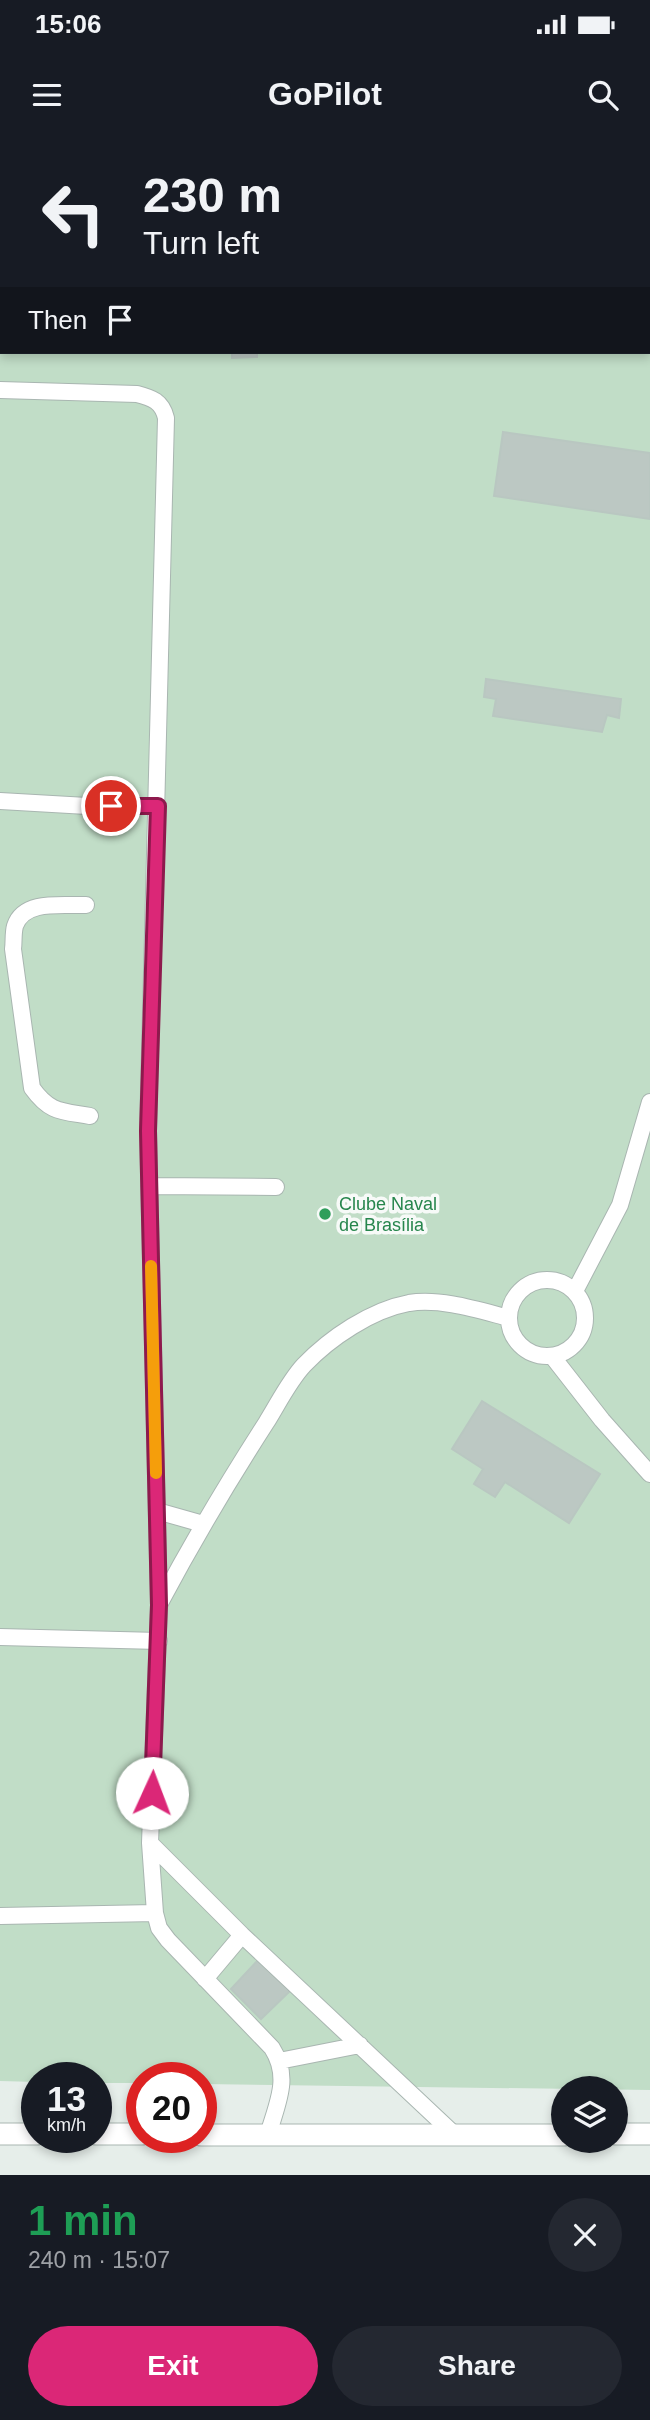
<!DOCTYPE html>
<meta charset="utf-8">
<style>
body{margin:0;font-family:Arial,sans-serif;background:#242831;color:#f1f3f6;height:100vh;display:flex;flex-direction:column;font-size:26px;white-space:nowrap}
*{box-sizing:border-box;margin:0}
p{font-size:23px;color:#9ea1a6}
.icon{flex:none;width:38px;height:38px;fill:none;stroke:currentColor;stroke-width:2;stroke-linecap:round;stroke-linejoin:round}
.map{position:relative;height:2035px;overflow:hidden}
.drawer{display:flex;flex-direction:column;background:#171b24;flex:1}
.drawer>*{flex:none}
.banner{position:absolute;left:0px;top:0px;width:651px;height:214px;box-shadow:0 4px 10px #0003;background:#171b24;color:#f1f3f6;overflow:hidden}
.controls{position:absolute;left:551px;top:1936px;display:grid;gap:14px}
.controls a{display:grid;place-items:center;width:77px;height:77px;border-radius:50%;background:#171b24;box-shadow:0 4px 10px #0003;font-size:35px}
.speed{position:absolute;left:21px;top:1922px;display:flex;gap:14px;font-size:35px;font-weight:700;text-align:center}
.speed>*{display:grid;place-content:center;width:91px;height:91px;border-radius:50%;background:#171b24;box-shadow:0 4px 10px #0003;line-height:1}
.speed small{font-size:18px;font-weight:400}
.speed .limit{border:10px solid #d22;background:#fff;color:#111}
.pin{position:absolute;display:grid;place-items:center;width:60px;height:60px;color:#fff;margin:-30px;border:4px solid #fff;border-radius:50%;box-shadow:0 2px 7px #0007}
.me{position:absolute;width:77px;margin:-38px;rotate:2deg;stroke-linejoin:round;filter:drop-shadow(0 0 5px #0008)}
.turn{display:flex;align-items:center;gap:24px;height:147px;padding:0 28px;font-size:32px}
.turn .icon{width:91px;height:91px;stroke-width:2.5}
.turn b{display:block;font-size:49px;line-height:60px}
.then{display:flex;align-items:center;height:66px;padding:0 28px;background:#0003;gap:14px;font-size:26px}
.round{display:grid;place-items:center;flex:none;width:74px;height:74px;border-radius:37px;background:#242831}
.headline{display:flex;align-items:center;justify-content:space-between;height:119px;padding:0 28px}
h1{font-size:42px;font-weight:600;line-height:52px;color:#1e9e55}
.action{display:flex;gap:14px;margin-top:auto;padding:14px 28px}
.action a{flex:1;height:80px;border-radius:42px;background:#db2777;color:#fff;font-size:28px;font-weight:600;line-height:80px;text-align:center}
.action a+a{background:#242831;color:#f1f3f6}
.status{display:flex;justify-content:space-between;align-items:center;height:49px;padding:0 35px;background:#171b24;direction:ltr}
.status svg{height:19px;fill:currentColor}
header{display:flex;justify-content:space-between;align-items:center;height:91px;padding:0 28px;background:#171b24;font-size:32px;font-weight:600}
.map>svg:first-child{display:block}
.green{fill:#c1ddc7;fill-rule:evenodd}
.water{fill:#93c7ce}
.building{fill:#bcc8c3;stroke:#b9c7c1;stroke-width:2}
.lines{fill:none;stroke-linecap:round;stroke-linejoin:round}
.service-casing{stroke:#a9b6b1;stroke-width:18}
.tertiary-casing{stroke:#a9b6b1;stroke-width:23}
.service{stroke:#fff;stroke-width:16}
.tertiary{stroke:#fff;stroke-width:21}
.route-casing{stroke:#8e194d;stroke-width:18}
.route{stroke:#db2777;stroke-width:12}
.slow{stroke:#f59e0b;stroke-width:12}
.leisure-dot{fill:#2e9e5b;stroke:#f7faf8;stroke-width:2.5}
.labels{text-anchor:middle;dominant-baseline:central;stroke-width:7;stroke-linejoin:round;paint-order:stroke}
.leisure-label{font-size:18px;fill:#27864d;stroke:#f7faf8;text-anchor:start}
</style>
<div class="status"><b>15:06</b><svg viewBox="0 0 49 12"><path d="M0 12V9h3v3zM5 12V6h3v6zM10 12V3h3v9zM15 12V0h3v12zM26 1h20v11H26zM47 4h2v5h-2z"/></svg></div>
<header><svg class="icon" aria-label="menu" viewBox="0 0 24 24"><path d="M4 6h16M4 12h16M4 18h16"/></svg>GoPilot<svg class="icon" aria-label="search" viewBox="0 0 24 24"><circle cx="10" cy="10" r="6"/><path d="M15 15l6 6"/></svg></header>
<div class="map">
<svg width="650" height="2035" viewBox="0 0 650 2035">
<rect width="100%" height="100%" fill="#e6eeea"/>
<path class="green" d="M0,0h650v1950l-449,-6v-7h-59v6h-46v-6h-59v5l-37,-1zM2,2h647v210h-647z"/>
<path class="water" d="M300,0h117v2h-116z"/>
<path class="building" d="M0,0h10v2h-8v140l-2,-2z
M232,212h25v5l-25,1z
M503,292l147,21v66l-156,-23z
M486,539l135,20 -2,19 -12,-3 -5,17 -109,-16 3,-17 -12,-2z
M482,1261l118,73 -31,49 -64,-41 -10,15 -21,-13 9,-15 -31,-20z
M260,1818l32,31 -31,30 -30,-30z"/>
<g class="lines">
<defs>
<path id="service" d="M92,0l2,2
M0,250l137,4c15,4 25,7 29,24l-18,713 11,474 -9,238 5,70 4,15 9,12 104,108c19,30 5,55 -4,87
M0,661l87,5h71
M86,765c-23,1 -62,-6 -71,21 -2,7 -1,16 -2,23l19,139c18,25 29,23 58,28
M149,1046l127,1
M509 1178a38 38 0 1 1 76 0a38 38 0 1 1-76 0Z
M575,1151l45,-86 30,-103
M552,1216l50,64 48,54
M157,1371l46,13
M160,1463c33,-62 68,-121 106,-180 12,-19 23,-42 38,-58 26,-27 67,-55 105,-62 32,-5 69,7 100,15
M0,1497l159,4
M150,1703l92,92 214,201
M0,1776l155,-3
M205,1839l37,-44
M279,1921l81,-16"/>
<path id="tertiary" d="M0,1994h37
M96,1994h46
M616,1994h34
M201,1995h363"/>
</defs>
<use href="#service" class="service-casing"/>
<use href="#tertiary" class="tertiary-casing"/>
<use href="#service" class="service"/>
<use href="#tertiary" class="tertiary"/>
</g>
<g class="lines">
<defs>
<path id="route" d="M111,666h47l-10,325 11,474 -7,188"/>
</defs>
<use href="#route" class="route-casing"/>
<use href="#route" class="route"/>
<path class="slow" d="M151,1126l5,207"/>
</g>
<circle class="leisure-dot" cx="325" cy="1074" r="7"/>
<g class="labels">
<g class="leisure-label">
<text x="339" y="1064">Clube Naval<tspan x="339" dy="21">de Brasília</tspan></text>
</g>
</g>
</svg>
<div class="controls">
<a><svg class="icon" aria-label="layers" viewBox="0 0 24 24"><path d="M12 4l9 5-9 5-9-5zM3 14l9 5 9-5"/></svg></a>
</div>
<div class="speed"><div>13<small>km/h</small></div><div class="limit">20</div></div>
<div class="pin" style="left:111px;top:666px;background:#d93025"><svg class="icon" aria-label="arrive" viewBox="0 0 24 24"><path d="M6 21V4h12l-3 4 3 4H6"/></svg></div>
<svg class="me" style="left:152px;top:1653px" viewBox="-20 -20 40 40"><circle r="19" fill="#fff"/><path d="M0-13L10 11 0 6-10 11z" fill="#db2777"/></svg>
<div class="banner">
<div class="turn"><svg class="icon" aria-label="left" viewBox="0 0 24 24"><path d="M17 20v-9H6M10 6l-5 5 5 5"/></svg><div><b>230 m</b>Turn left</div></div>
<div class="then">Then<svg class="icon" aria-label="arrive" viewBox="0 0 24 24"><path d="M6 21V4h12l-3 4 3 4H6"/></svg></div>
</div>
</div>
<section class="drawer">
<div class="headline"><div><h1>1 min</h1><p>240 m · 15:07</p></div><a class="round"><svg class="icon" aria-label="close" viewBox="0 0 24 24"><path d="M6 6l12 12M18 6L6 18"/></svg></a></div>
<div class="action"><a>Exit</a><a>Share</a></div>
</section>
